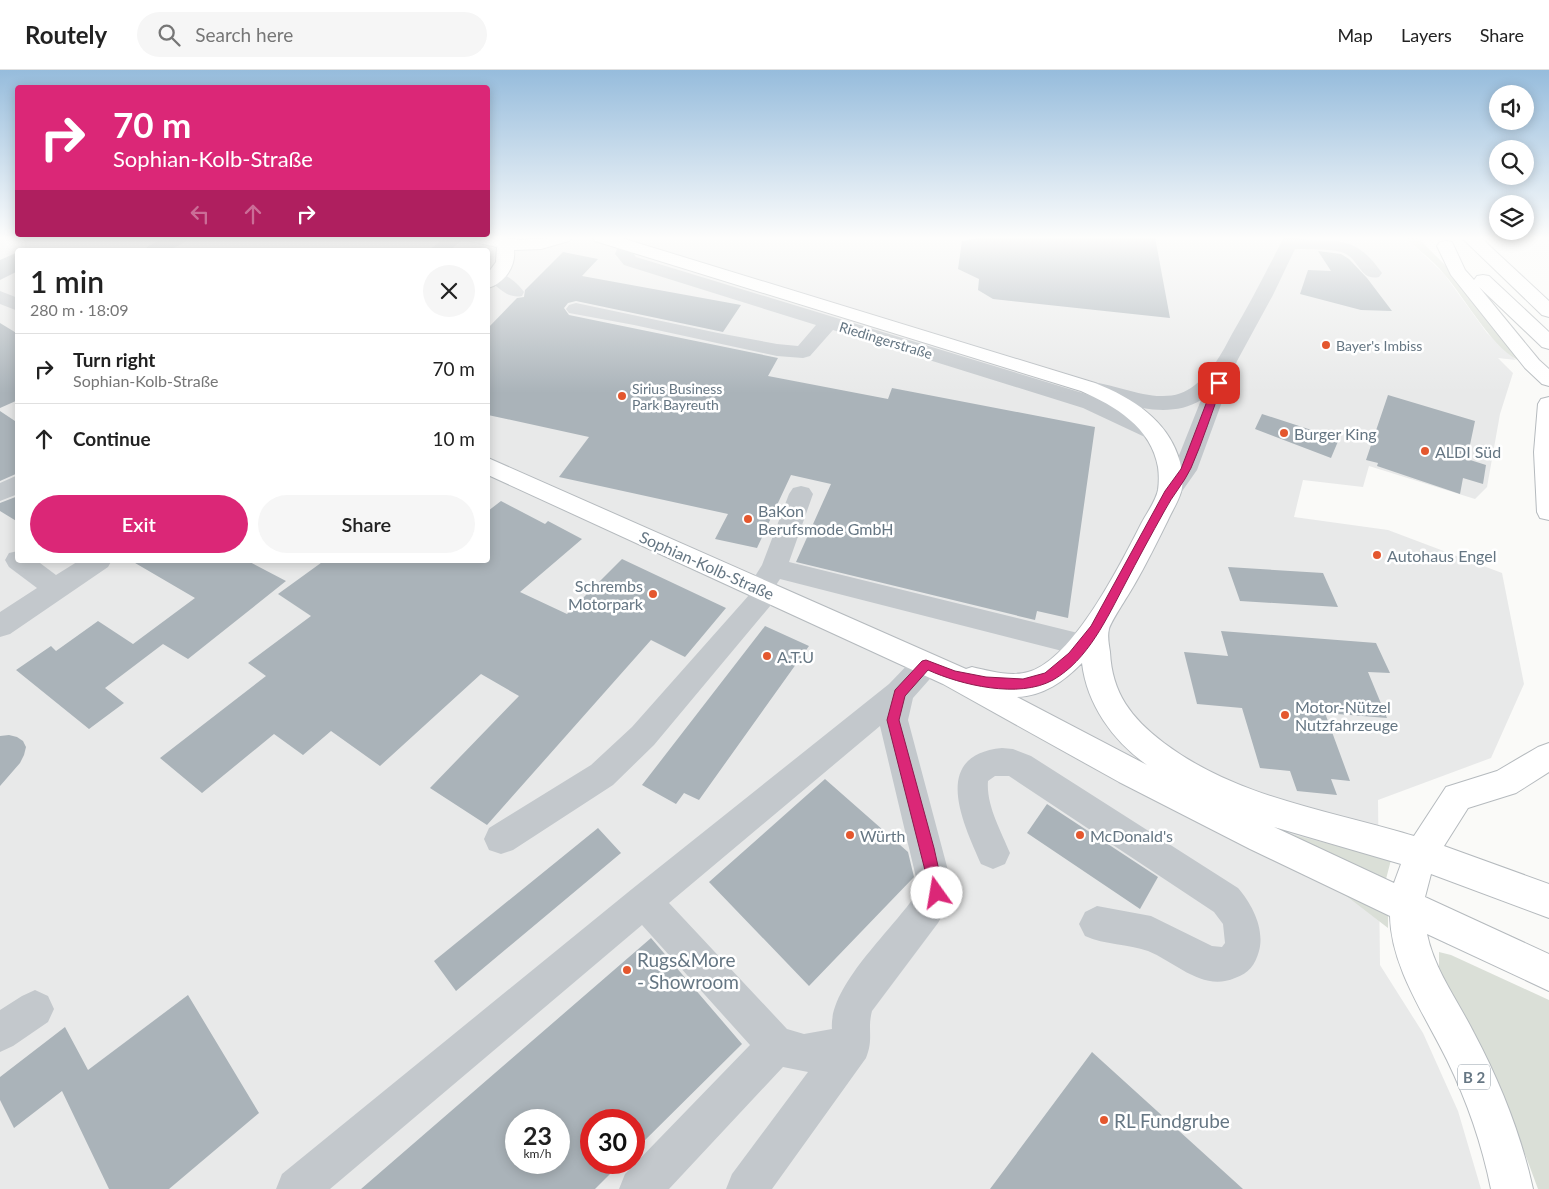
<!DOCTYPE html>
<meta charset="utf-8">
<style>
body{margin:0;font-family:Lato,sans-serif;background:#f6f6f6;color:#222;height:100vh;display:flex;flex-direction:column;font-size:19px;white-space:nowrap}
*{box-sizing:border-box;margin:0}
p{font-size:16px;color:#767676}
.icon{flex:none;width:28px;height:28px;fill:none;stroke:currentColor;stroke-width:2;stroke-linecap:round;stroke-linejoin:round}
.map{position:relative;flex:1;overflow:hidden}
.drawer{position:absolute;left:15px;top:178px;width:475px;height:315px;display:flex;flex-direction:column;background:#fff;border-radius:5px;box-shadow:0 2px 12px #0003}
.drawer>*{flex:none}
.hud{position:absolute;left:15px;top:15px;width:475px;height:152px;border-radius:5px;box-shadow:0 2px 12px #0003;background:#db2777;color:#fff;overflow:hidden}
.buttons{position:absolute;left:1489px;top:15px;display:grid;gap:10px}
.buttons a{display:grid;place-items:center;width:45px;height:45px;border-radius:50%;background:#fff;box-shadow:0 2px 12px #0003;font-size:25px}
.speed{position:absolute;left:505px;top:1039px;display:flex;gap:10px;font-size:25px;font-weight:700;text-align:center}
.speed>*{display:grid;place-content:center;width:65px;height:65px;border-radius:50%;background:#fff;box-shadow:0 2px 12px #0003;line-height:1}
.speed small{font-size:12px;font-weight:400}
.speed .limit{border:8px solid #d22;background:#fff;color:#111}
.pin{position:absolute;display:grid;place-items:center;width:42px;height:42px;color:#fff;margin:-21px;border-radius:10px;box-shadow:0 2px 8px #0006}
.me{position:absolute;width:55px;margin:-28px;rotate:347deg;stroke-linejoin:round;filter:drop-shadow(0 0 4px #0008)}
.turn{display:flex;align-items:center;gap:18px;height:105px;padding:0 15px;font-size:22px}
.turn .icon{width:65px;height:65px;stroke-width:2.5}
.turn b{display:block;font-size:35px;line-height:42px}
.lanes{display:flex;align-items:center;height:48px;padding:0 15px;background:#0003;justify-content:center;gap:25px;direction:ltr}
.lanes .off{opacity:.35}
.round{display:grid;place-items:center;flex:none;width:52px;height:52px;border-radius:26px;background:#f6f6f6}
.overview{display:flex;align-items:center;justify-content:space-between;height:85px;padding:0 15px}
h1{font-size:30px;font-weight:600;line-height:38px}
.primary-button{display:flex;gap:10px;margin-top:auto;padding:10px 15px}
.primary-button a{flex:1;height:58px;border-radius:30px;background:#db2777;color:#fff;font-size:20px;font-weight:600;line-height:58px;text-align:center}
.primary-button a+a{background:#f6f6f6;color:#222}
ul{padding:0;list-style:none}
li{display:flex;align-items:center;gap:15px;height:70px;padding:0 15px;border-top:1px solid #e0e0e0}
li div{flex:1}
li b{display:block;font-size:19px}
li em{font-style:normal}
header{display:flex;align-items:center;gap:30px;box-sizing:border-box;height:70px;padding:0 25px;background:#fff;border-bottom:1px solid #e0e0e0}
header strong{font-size:24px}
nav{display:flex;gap:28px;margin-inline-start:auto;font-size:18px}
.search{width:350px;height:45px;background:#f6f6f6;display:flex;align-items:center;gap:12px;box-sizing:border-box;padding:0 18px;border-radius:28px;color:#767676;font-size:19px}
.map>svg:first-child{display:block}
.built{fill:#e8e9e9;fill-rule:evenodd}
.green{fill:#dadfd7}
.building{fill:#aab3b9;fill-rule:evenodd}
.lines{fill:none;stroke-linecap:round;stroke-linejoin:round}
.major-casing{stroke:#b5babe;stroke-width:2}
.highway-casing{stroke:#b4b9bd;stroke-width:2}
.minor{fill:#c3c8cc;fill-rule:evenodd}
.major{fill:#fff;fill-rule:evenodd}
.highway{fill:#fff;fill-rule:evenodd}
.route{fill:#db2777;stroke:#8e194d}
.poi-dot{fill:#e4572e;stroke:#fff;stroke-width:2}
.labels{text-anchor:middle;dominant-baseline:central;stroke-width:5;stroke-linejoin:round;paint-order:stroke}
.far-street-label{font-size:14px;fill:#657683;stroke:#fff}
.far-poi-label{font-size:14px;fill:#657683;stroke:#fff;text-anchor:start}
.shield{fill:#fff;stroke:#939fa8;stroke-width:1}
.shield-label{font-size:15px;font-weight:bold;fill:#657683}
.poi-label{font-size:16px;fill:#657683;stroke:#fff;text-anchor:start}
.street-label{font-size:16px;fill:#657683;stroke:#fff}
.near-poi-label{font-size:19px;fill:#657683;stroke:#fff;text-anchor:start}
</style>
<header>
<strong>Routely</strong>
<div class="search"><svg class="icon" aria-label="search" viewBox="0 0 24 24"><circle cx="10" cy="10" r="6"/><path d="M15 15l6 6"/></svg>Search here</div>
<nav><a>Map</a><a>Layers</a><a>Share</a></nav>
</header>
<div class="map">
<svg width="1549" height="1119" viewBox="0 0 1549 1119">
<rect width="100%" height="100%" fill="#fafaf8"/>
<path class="built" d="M0,167h1405l39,37 43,59 29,27 -18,-2 15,15 -13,41 -13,73 -12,12 -106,-33 -6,21 -60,-7 -9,37 94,13 114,43 22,111 -33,74 -113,42 2,165 43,68 35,78 23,78h-1481zM18,180h470v310h-470zM516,1050h43v42h-43zM591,1050h43v42h-43z"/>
<path class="green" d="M1405,167h12l34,34 72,91c-28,-8 -59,-66 -79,-88 -11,-14 -26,-24 -39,-37z
M1272,759l119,31 -5,19z
M1323,808l65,29v21z
M1439,882l12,3 98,45v189h-11l-26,-70 -69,-137 -4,-15z"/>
<path class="building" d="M985,167h170l15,81 -177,-19 -15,-9 1,-11 -21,-10 4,-28z
M1318,181l23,3 8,5 18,19 25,33 -31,-1 -61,-16 8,-24 23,1z
M18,182v19l-18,9v-20z
M563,182l35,7 -16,17 159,29 -18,27 -147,-31 -8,2 -4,5 5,7 209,43 -10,18 120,23 4,-11 203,39 -27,191 -31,-7 -2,9 -239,-58 35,-78 -40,-9 -34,73 -42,-9 13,-25 -169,-37 30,-40 -101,-22v-87l29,-30 7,-1 1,-7z
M0,253l18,11v66l-18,8z
M1388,325l87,26 -8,38 19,6 -3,19 -20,-6 -3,16 -83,-28 1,-3 -12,-3z
M0,341l18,12v50l-18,8z
M1262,344l77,25 -8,19 -76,-29z
M18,426v26l-18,-11v-8z
M501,431l44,23 3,-3 34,18 -62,53 47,22 55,-55 104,49 -41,49 -34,-17 -164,185 -57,-37 89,-92 -38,-22 -101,92 -49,-35 -28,24 -29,-21 -72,59 -42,-35 106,-82 -18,-13 63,-47 -33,-22 47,-34h163v-49z
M130,490h116l40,21 -98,78 -25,-15 -58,44 19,15 -35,26 -73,-59 35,-24 5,5 42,-30 35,23 62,-46z
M1228,497l95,6 15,34 -98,-6z
M765,556l44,20 -110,154 -15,-7 -8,11 -34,-19z
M1221,561l155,12 14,30 -22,-1 19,46 -62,-5 25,68 -19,-2 6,16 -40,-4 -7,-20 -30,-3 -18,-60 -45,-4 -13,-52 44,4z
M9,665l8,2 6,4 3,6 -2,8 -4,8 -20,23v-50z
M825,709l83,73 6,25 -105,109 -100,-104z
M1047,734l111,73 -18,32 -113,-76z
M598,758l23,25 -165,138 -22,-30z
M651,868l91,106 -108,107v-31h-43v42h31l-27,27h-234zM516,1050h43v42h-43z
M188,925l71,118 -90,76h-60l-47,-98 -48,37 -14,-28v-23l65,-50 23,43z
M1092,982l151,137h-253z"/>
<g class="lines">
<defs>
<path id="major" d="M467,167h29l24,3 52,-3 -3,4 -28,8 -27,1c2,16 -9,33 -26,38v-15l8,-11 1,-15 -27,-6z
M592,167h26l477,146c38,15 74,38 85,79 2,9 4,22 1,30 -3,10 -9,19 -13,28 -11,22 -22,45 -35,67 -5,9 -22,34 -24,42 -2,7 0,16 1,23 2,41 21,66 54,91 73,55 164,67 250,93l32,-49 51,-16 41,-24 11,-4v29l-33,21 -48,15 -24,38 105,38v34l-118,-44 -6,23 124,57v37l-122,-57c7,35 31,67 47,99 26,49 47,101 59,156h-42c-9,-45 -24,-88 -44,-129 -22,-45 -56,-93 -57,-144l-140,-67 -131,-67 -176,-98 -455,-209v-17l478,211 6,-2c17,4 39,10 56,5 45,-12 93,-109 113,-148 5,-10 15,-23 17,-34 1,-7 1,-16 0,-23 -7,-40 -43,-61 -77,-76l-486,-150zM1082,593c5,42 31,78 65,102l-130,-68c27,-1 47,-16 65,-34zM1274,757l127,37 -7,19z
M1549,327v123l-9,-2 -3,-6 -3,-60 4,-48 3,-5z"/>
<path id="highway" d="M1461,167h19l69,64v16l-7,-2z
M1446,171l6,1 13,28 9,10 3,-4 6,-1 6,1 60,56v17l-7,-2 -63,-60 60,73 10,9v17l-7,-2 -17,-16 -74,-93 -14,-29 3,-4z"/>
</defs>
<use href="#major" class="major-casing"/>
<use href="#highway" class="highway-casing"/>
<path class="minor" d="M167,167h22c-10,14 -29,13 -44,13l3,-4z
M446,167h20l-16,13h-21z
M1284,167h16v2c41,3 56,-3 82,34l-3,4c-18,4 -19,-15 -33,-23 -10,-6 -38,-4 -51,-5l-22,46 -36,66 -40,109 -19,27 -8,2 -8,-2 -4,-6 16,-23 27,-68c-35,22 -84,2 -119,-9l-4,-4 4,-4c18,-5 56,14 81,13 12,0 22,-3 32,-11 17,-13 27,-32 37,-51 19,-32 35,-64 52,-97z
M626,170l6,1 3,4 -2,8 3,4 463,141 64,30 3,5 -3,5 -8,2 -8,-2 -64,-30 -250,-78 -23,26 -7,2 -26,-2 -143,-31 -65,-12 -3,-4 3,-4 7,-2 142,30 59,11 21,2 18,-21 -192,-60 -9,-11 5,-13z
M495,201c10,2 23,12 29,21l-2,4c-14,3 -23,-8 -33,-16v-8z
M0,221l18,7v13l-18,-7z
M18,405v19l-18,7v-18z
M801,416l8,2 4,6 -24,68 293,72 10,3 4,8 -4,8 -10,3 -302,-77 -4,6 4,7 -4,7 -122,146 -41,40 -100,65 -12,4 -12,-4 -5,-11 5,-11 102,-63 41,-38 118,-133 -3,-5 15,-24 27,-71 4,-6z
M18,481v9h18l20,15 24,-15h32l-4,7 -98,67 -10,3v-25l37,-24 -28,-21 -4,-7 4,-7z
M926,583l10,3 4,8 -4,8 -23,26 -5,22 46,173 -16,30 -66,88c-5,19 2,27 -6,47l-94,131h-46l6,-15 76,-102 -25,-5 -114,122h-50l6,-15 125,-129 -108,-120 -312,264h-54l6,-15 350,-285 257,-205 27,-28zM880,656l39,164c-23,37 -91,95 -87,139l-28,5 -17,-5 -118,-126z
M1002,678l11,1 18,7 207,132c14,16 27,41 21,63 -4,14 -10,22 -24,27 -32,14 -58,-15 -87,-27 -20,-7 -43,-6 -63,-15l-6,-12 6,-12 12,-6 54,10 61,30 10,1 3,-4 -2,-19 -9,-12 -205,-136h-14l-7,5c-2,24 13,50 22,72l-5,11 -12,5 -12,-5c-18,-41 -51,-109 21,-116z
M35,920l13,6 6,13 -6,13 -35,24 -13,6v-42l22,-14z"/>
<use href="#major" class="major"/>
<use href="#highway" class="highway"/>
</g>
<linearGradient id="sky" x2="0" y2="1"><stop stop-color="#96bcdc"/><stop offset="0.52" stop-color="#fdfdfc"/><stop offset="1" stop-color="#fdfdfc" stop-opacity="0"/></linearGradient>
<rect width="1549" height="323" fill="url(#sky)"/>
<path class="route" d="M1219,310l4,3c-11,28 -20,58 -32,85 -7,15 -19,28 -26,42 -14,25 -27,49 -40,74 -18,34 -37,76 -72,96 -34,19 -92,5 -125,-10l-23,26 -6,24 35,128 10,45 -2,5 -5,2 -5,-2 -45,-178 8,-30 27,-29 4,-1 29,11 31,6 37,2 22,-6 24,-20 22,-27 74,-135 16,-22 33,-86z"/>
<g class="poi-dot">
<circle cx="1326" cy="275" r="5"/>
<circle cx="622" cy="326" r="5"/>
<circle cx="1284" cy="363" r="5"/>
<circle cx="1425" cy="381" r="5"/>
<circle cx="748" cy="449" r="5"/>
<circle cx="1377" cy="485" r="5"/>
<circle cx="653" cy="524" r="5"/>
<circle cx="767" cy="586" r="5"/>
<circle cx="1285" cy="645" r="5"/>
<circle cx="850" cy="765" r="5"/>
<circle cx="1080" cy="765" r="5"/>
<circle cx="627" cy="900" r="5"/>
<circle cx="1104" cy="1050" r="5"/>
</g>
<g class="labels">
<g class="far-street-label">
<text transform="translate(886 270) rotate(17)">Riedingerstraße</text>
</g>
<g class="far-poi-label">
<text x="1336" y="275">Bayer's Imbiss</text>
<text x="632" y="318">Sirius Business<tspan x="632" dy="16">Park Bayreuth</tspan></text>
</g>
<rect class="shield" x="1458" y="994.5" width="32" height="25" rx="4"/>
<g class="shield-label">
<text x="1474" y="1007">B 2</text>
</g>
<g class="poi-label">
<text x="1294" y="363">Burger King</text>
<text x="1435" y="381">ALDI Süd</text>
<text x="758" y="440">BaKon<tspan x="758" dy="18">Berufsmode GmbH</tspan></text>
<text x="1387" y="485">Autohaus Engel</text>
<text x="643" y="515" text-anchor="end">Schrembs<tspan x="643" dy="18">Motorpark</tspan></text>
<text x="777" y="586">A.T.U</text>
<text x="1295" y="636">Motor-Nützel<tspan x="1295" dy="18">Nutzfahrzeuge</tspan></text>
<text x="860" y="765">Würth</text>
<text x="1090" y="765">McDonald's</text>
</g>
<g class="street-label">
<text transform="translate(707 495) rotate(24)">Sophian-Kolb-Straße</text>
</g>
<g class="near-poi-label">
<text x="637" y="889">Rugs&amp;More<tspan x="637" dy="22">- Showroom</tspan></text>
<text x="1114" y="1050">RL Fundgrube</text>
</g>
</g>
</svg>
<div class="buttons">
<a><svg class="icon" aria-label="sound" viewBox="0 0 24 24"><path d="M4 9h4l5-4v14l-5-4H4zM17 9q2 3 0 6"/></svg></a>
<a><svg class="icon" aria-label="search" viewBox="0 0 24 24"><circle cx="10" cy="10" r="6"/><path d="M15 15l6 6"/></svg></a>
<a><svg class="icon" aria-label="layers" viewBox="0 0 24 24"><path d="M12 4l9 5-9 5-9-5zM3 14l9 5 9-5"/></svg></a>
</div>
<div class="speed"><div>23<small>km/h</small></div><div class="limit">30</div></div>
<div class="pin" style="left:1219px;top:313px;background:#d93025"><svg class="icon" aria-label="arrive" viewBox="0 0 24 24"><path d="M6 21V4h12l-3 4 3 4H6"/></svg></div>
<svg class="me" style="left:937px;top:823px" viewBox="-20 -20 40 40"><circle r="19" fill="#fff"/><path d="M0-13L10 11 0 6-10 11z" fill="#db2777"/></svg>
<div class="hud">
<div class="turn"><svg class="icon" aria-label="right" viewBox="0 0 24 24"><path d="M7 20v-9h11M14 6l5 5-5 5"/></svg><div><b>70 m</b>Sophian-Kolb-Straße</div></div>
<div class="lanes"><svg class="icon off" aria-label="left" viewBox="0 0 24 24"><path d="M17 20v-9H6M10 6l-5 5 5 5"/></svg><svg class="icon off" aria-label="ahead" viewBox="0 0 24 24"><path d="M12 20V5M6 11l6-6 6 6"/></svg><svg class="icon" aria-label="right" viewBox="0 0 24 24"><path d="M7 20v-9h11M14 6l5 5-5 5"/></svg></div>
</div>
<section class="drawer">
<div class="overview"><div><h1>1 min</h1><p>280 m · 18:09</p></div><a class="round"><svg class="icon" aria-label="close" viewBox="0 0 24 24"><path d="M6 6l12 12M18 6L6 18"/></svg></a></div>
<ul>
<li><svg class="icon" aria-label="right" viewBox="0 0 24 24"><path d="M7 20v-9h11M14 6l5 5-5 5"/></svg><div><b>Turn right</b><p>Sophian-Kolb-Straße</p></div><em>70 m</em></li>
<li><svg class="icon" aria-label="ahead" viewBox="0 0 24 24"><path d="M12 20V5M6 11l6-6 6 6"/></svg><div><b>Continue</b></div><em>10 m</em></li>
</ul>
<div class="primary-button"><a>Exit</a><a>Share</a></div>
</section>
</div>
